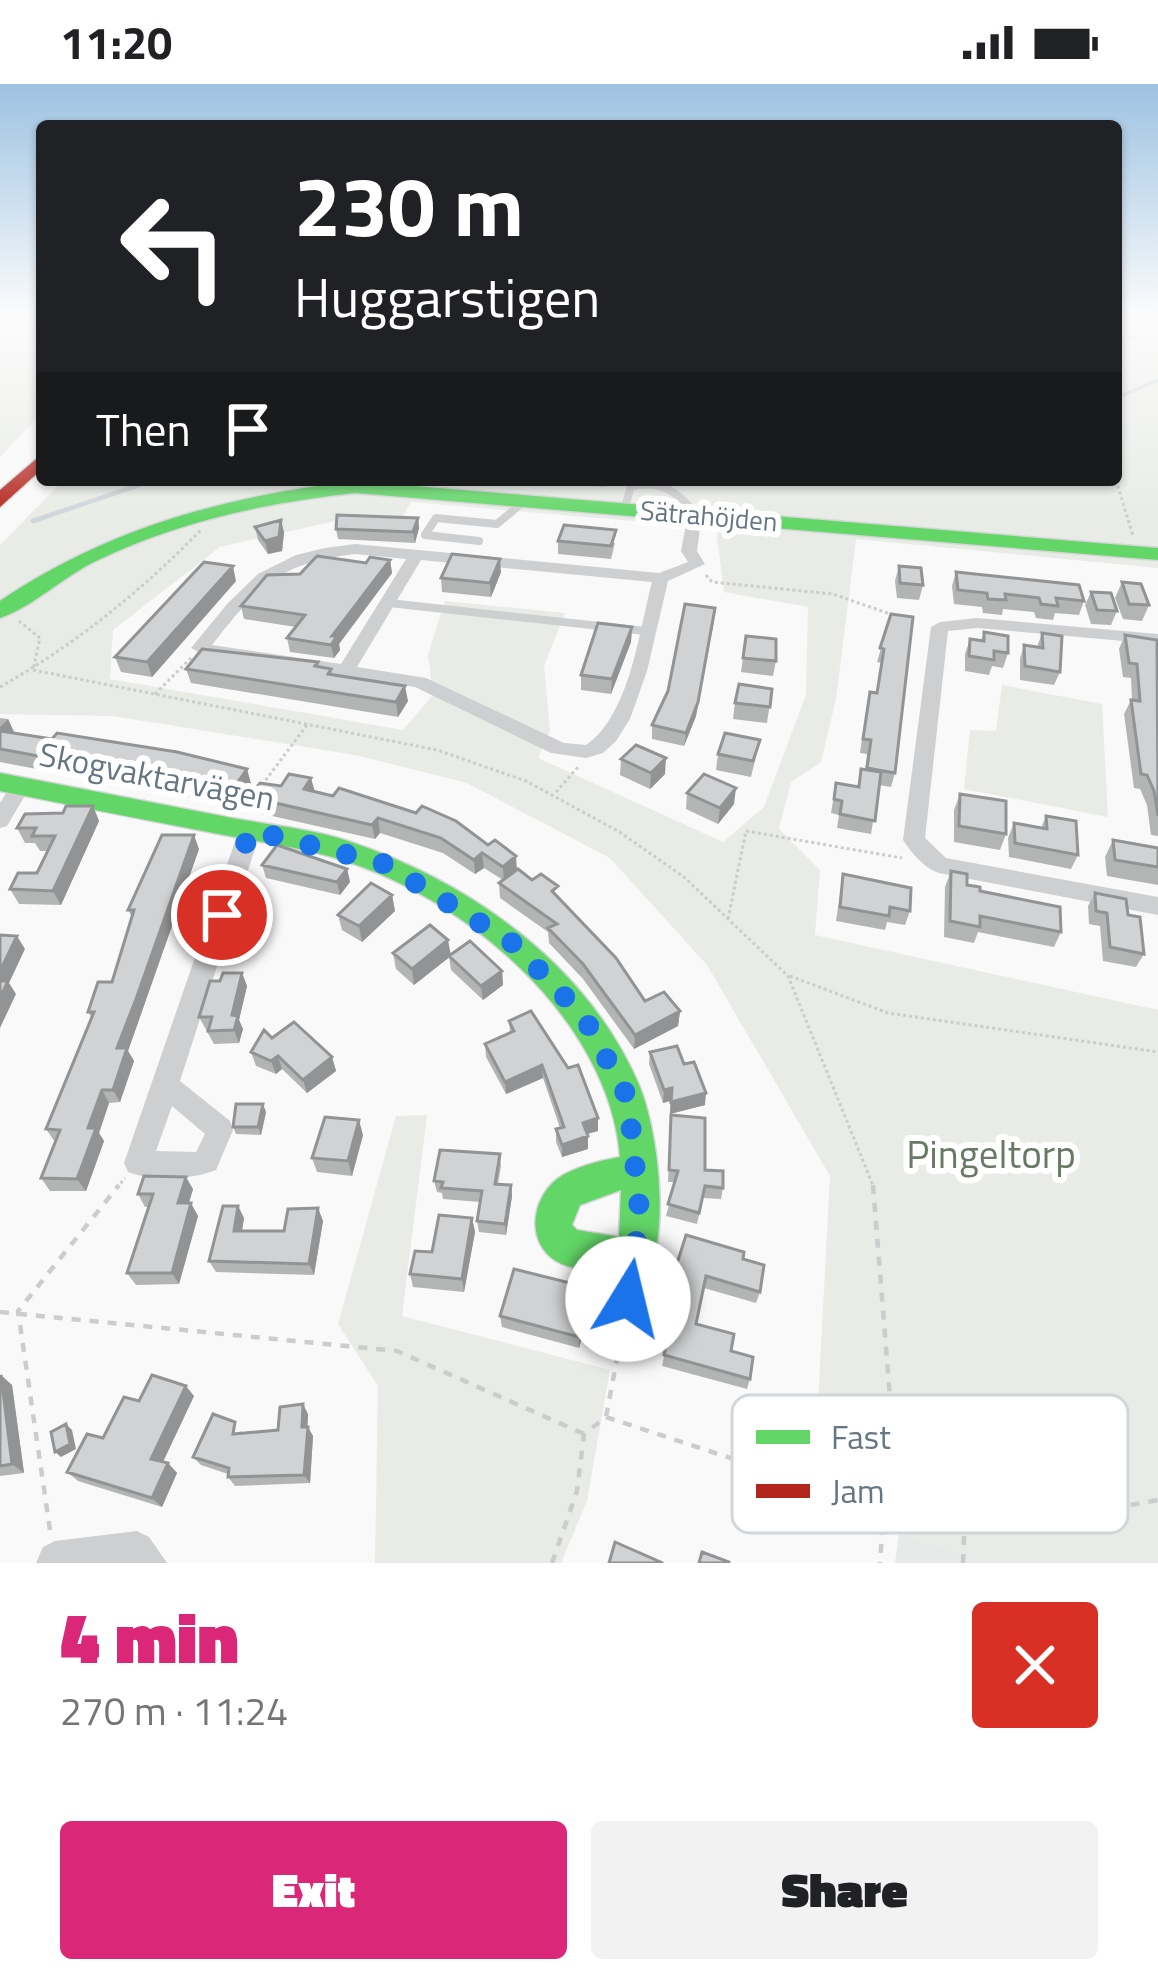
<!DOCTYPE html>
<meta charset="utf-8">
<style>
body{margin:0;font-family:"Titillium Web",sans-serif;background:#f2f2f2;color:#202124;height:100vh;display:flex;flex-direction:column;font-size:45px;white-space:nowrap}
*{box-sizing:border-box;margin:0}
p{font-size:39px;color:#757577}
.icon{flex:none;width:66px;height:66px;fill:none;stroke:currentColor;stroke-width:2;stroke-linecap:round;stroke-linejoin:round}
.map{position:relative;height:1479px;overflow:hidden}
.sheet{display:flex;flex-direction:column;background:#fff;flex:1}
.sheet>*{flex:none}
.banner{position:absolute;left:36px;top:36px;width:1086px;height:366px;border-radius:12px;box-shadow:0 3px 9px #0004;background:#202124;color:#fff;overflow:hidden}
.pin{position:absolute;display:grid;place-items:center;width:102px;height:102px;color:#fff;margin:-51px;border:6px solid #fff;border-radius:50%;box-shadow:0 3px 12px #0007}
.me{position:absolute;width:132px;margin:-66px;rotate:9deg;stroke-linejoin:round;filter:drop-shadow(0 0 9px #0008)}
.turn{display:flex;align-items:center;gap:42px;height:252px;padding:0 60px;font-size:54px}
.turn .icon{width:156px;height:156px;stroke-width:2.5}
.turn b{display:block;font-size:84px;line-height:102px}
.then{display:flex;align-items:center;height:114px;padding:0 60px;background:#0003;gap:24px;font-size:45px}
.round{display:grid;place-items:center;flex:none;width:126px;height:126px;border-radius:12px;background:#f2f2f2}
.summary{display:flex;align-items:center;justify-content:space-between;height:204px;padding:0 60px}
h1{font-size:72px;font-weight:800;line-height:90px;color:#db2777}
.action{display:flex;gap:24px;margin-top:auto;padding:24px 60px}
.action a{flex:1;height:138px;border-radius:12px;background:#db2777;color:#fff;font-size:48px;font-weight:800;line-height:138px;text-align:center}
.action a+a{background:#f2f2f2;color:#202124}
.status{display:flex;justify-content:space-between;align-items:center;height:84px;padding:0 60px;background:#fff;direction:ltr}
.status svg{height:33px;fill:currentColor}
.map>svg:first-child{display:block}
.built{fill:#e8e9e9}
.green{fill:#e8ebe6;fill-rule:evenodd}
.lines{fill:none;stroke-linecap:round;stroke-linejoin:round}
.stream-far1{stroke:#ced6d9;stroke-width:3}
.stream{stroke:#ced6d9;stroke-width:4.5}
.fast-casing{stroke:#d5d6d7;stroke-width:3}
.jam-casing{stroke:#d5d6d7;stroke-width:3}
.path-far1{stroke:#cbcccd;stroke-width:3;stroke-dasharray:3 3;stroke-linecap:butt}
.path{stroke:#cbcccd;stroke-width:4.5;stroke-dasharray:9 9;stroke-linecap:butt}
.lane{stroke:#cecfd0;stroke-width:8}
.street{fill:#cecfd0;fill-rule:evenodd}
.fast{fill:#63d668;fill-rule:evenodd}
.jam{fill:#b3261e;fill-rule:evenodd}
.wall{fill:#b3b5b5}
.shaded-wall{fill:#929394}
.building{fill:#d0d2d3;stroke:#929394;stroke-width:3}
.route{stroke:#1a73e8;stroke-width:21;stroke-dasharray:0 37.8}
.labels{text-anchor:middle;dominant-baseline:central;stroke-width:12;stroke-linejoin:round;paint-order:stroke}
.far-street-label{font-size:27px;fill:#657683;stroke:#fff}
.street-label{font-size:33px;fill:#657683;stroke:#fff}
.near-park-label{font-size:39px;fill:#687a64;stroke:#fff}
.key{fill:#fff;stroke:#d1d6da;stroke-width:3}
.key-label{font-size:33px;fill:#657683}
</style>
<div class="status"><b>11:20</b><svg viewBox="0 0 49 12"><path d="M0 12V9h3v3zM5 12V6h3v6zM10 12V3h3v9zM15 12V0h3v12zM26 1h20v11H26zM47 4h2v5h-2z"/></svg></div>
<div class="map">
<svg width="1158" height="1479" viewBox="0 0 1158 1479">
<rect width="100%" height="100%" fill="#f9f9f9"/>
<path class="built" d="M899,1449l93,30h-97z"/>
<path class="green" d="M0,231h42v98l-42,44z
M1116,231h42v253l-302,-29 -20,160 -15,63 -30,20 -12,47 41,41 -5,65 343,75v553h-166l-93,-30 -84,-73 15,-284 -123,-211 -97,-107 -143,-75 -112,-28 -242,-39 -113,-2v-169l64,-65h1052zM411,418l305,26 8,64 84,15 -2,88 -42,112 -41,35 -185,-84 12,-28 -6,-64 21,-53 -120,-12 -17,54 5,40 -30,35 -293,-51 3,-49 107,-83 115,-26h65z
M1002,601l100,19 6,113 -144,-28 6,-59 26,1z
M427,1031l-25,201 208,54 -23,131 -26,62h-186l3,-177 -40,-62 58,-208z"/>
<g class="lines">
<path class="stream-far1" d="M1116,314l42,-18"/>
<path class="stream" d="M545,396l58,5 26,-5
M33,437l121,-41"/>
<defs>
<path id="fast" d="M355,397l803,67v12l-803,-67c-91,10 -176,28 -259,68 -32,15 -63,46 -96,57v-17c108,-73 226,-105 355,-120z
M0,689c77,15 155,30 232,45 38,7 80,11 116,23 122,41 239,123 291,244 19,46 30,141 10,187 -16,7 -29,3 -46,0 -15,-3 -34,-3 -47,-11 -30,-19 -25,-61 1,-82 18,-13 43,-18 63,-22 -11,-140 -159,-264 -288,-300 -35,-10 -72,-15 -108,-22 -74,-14 -149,-29 -224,-44zM621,1106l-2,47 -42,-7 -5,-5 8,-20z"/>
<path id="jam" d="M42,370v15l-42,38v-17z"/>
</defs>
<use href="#fast" class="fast-casing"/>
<use href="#jam" class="jam-casing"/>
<path class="path-far1" d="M1144,231l14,2
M1116,255l42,-3
M1116,396l17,56
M706,491l6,7 121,12 60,21
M19,537l21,17 -7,32 404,80 89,31 92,50 66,46 104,99 86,212
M0,603c76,-43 140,-95 201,-157
M155,610l36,-36
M262,701l45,-60
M556,708l22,-25
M728,835l18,-88 156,27
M790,892l98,37 270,39
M117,1104l8,-10"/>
<path class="path" d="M873,1101l18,225 -11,153
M0,1228l397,39 187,83
M606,1333l279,92 219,1 54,-10
M50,1446l-32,-219 101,-126
M552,1479l25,-72 7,-57 22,-17 24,-127
M963,1479l2,-50"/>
<path class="lane" d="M625,423l6,-21c29,-6 47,5 64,28
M479,457l-54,-6 11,-17 61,6 30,-25
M389,519l257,28"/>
<path class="street" d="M695,426l7,4 -5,37 8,13 -37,17 -21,90 -17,48 -14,22 -13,12 -17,5 -35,-5 -136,-66 -215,-34 -9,-5 37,-45 30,-29 38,-19 29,-7 30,-4 304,29 29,-11 -7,-11 7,-37zM355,470l51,5 -65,105 -129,-19c46,-59 67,-82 143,-91zM421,476l231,22c-13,49 -22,133 -66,163l-22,-2 -138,-65 -69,-11z
M977,534l181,16v10l-181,-16 -29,3 -23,207 21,20 212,39v18l-219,-42c-14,-4 -28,-21 -36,-33l28,-213 9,-5z
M20,696l10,7 -23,39 -7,2v-25l13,-21z
M250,738l11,8 -81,251 50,40 3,9 -17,40c-27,10 -60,12 -88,2l-4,-9 115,-333zM172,1022l33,28 -9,18 -40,-1z
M137,1447l12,6 18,26h-131l7,-16 12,-6z"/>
<use href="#fast" class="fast"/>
<use href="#jam" class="jam"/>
</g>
<path class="wall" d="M418,434l1,10 -4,15 -77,-4 -2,-10z
M281,436l3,13 -2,18 -14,3 -10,-14 -3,-13z
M558,457l57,2 -4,16 -53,-5z
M390,476l2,13 -53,71 1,6 -6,8 -44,-6 -3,-14 9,-11 -52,-8 -3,-13 59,-32z
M899,482l24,19 -4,15 -22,-2 -2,-17z
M501,488l-10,25 -49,-5 -1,-14z
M956,488l128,29 -5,14 -24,-2 -2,7 -17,-2 -2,-6 -31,-3 -1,6 -19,-2 -1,-6 -28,-3 -2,-18z
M236,497l-84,96 -31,-5 -6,-15z
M1122,498l27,23 -7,16 -19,-2 -8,-21z
M1091,508l26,19 -6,14 -20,-1 -6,-19z
M891,530l4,159 -4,14 -12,-2 -8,49 -34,-6 2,-13 -8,-2 5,-30 21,4 4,-18 4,1 2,-16 -7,-1 7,-48 3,-13 6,1 5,-30 -4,-1z
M714,537l-18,95 -12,30 -32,-7v-14z
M632,543l-1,15 -20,52 -30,-4v-15z
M984,548l24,21 -5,15 -11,-2 -3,9 -24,-4v-17l5,-15 11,2z
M1042,549l18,39 -6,13 -34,-5v-21l4,-14 13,2z
M1125,551l33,12v192v-3l-7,-1 -4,-30 -7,-16 -6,-1 -10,-74 7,-14h1l-1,-22 -8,-1 -4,-28z
M746,552l30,25 -3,15 -32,-4z
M318,578l1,5 12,2 2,6 75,26 -10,16 -207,-34 -5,-14z
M772,605l-5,34 -34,-4 2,-16z
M0,634l8,1 6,14 233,36 4,15 -13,19 -14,1 -37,-7 -3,-7 -74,-15 -5,7 -105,-20z
M760,656l-9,37 -35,-7 2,-16z
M621,675l44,15 -15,15 -30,-14z
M339,704l178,82 41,27 87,104 35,10 -2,15 -44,23 -51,-70 -34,-36 -1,-11 -48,-34 -1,-15 4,-3 -19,-12 -9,6 -32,-21 -63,-20 -5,6 -121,-27 -5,-15 65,-6 19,5z
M687,709l47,11 -16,20 -32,-15z
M960,710l46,40 -6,16 -46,-8v-32z
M93,722l6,15 -38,84 -42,-1 -9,-15 27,-16 11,-22h-8l-5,-8h-10l-8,-15z
M1046,732l32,39 -7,14 -62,-12 -1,-19 6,-15 27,5z
M1113,756l45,8v37l-51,-9 -2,-19z
M199,765l-71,202 6,10 -14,41 -11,1 -10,30 5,8 -18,50h-36l-9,-13 14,-36 -9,-13 46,-111 -4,-6 24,-30 20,-65 -4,-7z
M262,781l85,4 3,13 -10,13 -74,-17z
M951,787l16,14 94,47 -7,15 -76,-15 -4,11 -30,-6 1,-50z
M843,790l67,37 -5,14 -18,-3 -2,8 -49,-9z
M1095,809l33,22 16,39 -8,13 -33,-6 -3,-35 -11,-2 -1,-18z
M392,811l3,16 -33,31 -20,-12 -4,-15z
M393,869l57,1 52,17 1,14 -20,15 -32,-30 -2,-13 -35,28 -18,-16z
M242,889l5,13 -8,34 4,9 -4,14 -25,1 -15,-27 21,-36z
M509,937l89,110 -11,3 1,15 -26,8 -6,-15v-13l4,-1 -17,-50 -37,16 -20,-37 -1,-13 25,-11z
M272,954l60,19 4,14 -29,22 -25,-24 -6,5 -20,-8 -5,-14z
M650,968l34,12 21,41 -35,9v-13l-7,2 -14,-39z
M266,1028l-5,23 -25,-1 -3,-7z
M671,1031l34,55 18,18 -2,11 -18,-1 -6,26 -31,-8 9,-34h-7z
M363,1051l-11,41 -35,-4 -5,-14z
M500,1070l1,12 -3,18 13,1 1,11 -6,39 -27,-3 -2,-11 3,-19 -37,-3 -1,-6 -5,-1 -3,-11z
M193,1105l-4,14 9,13 -19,68 -43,1 -9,-12 22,-66h-4l-7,-13z
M238,1122l6,12 -2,13h42l34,-23 5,13 -9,54 -98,-3 -7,-11z
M472,1134l3,14 -11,60 -51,-5 -3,-13 22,-22z
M743,1175l17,33 -4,11 -52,-15 -8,36 35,27 19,28 -3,10 -85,-23 13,-64 -8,-2 2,-11z
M617,1201l-8,46 -24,-6 -6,23 -77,-21 -2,-11 86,-29z
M0,1295l12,6 12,88 -24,3z
M194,1312l-31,66 5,1 9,10 -15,34 -84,-26 -11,-9 72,-71z
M308,1330l-1,13 6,9 -3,47 -75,3 -7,-9v-3l-27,-9 -8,-8 48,-26v2l37,-3z"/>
<path class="shaded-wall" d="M418,434l1,10 -4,15 -2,-11z
M281,436l3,13 -2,18 -14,3 -3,-13z
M500,475l1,13 -10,25 -1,-14z
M390,476l2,13 -53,71 1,6 -6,8 -3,-13 1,-9z
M233,482l3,15 -84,96 -5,-15z
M715,524l-19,108 -12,30 2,-13z
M632,543l-1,15 -20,52 1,-15z
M405,602l3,15 -10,16 -2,-15z
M8,635l7,15 -15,4v-11z
M666,674l-1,16 -15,15 1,-16z
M104,677l6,14 -5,7 -6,-15z
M247,685l4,15 -13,19 -5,-14z
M311,694l4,14 -11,-3z
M736,704l-2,16 -16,20 2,-16z
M93,722l6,15 -38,84 -8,-14z
M378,734l2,15 -5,6 -3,-14z
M194,751l5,14 -71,202 6,10 -14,41 -7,-12 4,-42z
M482,769l2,15 -9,6 -1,-14z
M516,772l1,15 -13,10 -1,-14z
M347,785l3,13 -10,13 -3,-13z
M392,811l3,16 -33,31 -3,-16z
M17,852l8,13 -16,34 7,11 -16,34v-57z
M448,856l3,16 -37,29 -2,-16z
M502,887l1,14 -20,15 -2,-14z
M242,889l5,13 -8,34 4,9 -4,14 -5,-13 -2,-15z
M680,927l-2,15 -44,23 1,-14z
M278,972l4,13 -6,5 -5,-13z
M332,973l4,14 -29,22 -4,-13z
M542,981l1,13 -37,16 -1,-12z
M672,1004l-2,13 -7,2 1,-13z
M102,1006l7,13 -10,30 5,8 -18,50 -9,-12 11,-51z
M706,1009l-1,12 -35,9 1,-12z
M263,1020l3,8 -5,23 -3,-8z
M598,1034v13l-15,4v-12z
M359,1036l4,15 -11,41 -4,-15z
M588,1052v13l-26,8v-12z
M186,1093l7,12 -8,27 -7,-13z
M511,1101l1,11 -6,39 -1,-11z
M191,1119l7,13 -19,68 -7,-11z
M238,1122l6,12 -4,25 -6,-12z
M318,1124l5,13 -9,54 -5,-11z
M472,1134l3,14 -11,60 -2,-13z
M585,1230v11l-6,23v-11z
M1,1291l11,10 12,88 -12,-9z
M186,1302l8,10 -34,72 -9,-9z
M303,1320l5,10 -1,22 -5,-9z
M66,1340l6,6 4,19 -15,8 -6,-5z
M308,1343l5,9 -3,47 -6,-8z
M168,1379l9,10 -15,34 -10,-9z"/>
<path class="building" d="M337,431l81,3 -5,14 -77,-3z
M281,436l-2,17 -14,4 -10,-14z
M564,441l52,5 -5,16 -53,-5z
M452,470l48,5 -10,24 -49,-5z
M317,472l49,7 4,-6 20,3 -58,76h5l-6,9 -44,-7 18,-23 -64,-9 26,-31 33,-1z
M204,478l29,4 -86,96 -32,-5z
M899,482l22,2 2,17 -23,-2z
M956,488l123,13 5,16 -28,-3 2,8 -17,-2 -2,-6 -34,-4 1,6 -18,-1 -1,-6 -29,-3z
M1122,498l19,2 8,21 -20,-1z
M1091,508l20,1 6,18 -20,-1z
M685,520l30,4 -17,94 -12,31 -34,-8 16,-34z
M891,530l22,3 -18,156 -28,-5 4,-28 -8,-1 7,-47 7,1 7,-44 -4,-1z
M598,539l34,4 -20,52 -31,-4z
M984,548l24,4v17l-14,-2v9l-25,-4 1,-17 14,2z
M1042,549l20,3 -2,36 -35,-6 -1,-21 19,3z
M1125,551l32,5 1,176 -4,-25 -7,-16 -6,-1 -10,-74 9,1 -3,-37 -8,-1z
M746,552l30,3v22l-33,-3z
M202,565l116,13 -3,4 16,3 -3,5 77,12 -9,16 -210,-33z
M739,600l33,5 -2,18 -35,-4z
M0,647l52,8 5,-6 120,19 70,17 -14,20h-13l-38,-7 4,-6 -82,-15 -5,6 -99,-18z
M725,649l35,7 -7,21 -35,-7z
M636,661l30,13 -15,15 -30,-14z
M861,685l20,3 -6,49 -35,-7 2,-13 -8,-2 2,-16 23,4z
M289,690l22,4 -7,11 29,7 6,-8 77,25 6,-7 34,15 32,24 7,-5 21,16 -13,11 -21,-14 -8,7 -33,-22 -63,-20 -6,7 -123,-28 11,-14 21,3z
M704,690l32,14 -16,20 -33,-15z
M960,710l46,7v33l-47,-8z
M66,722h27l-40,85 -43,-2 8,-16h19l18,-37h-23l4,-8h-19l8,-14 38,-1z
M1046,732l30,5 2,34 -63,-12 -1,-20 33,6z
M162,751h32l-58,164 -19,49h10l-14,42h-11l-14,38h8l-19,51 -36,-1 19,-48 -14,-1 48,-117h-6l10,-30h14l22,-72h-6z
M1113,756l45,8v19l-43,-7z
M277,761l70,24 -10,13 -75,-17z
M518,785l14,11 9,-6 17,12 -6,5 64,67 29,43 19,-9 16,19 -45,24 -52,-71 -35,-36 9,-4 -58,-41z
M951,787l16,3v11l13,2v4l80,16 1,25 -81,-16v11l-30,-6z
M843,790l68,14 -1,23 -20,-4 -1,9 -49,-9z
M371,799l21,12 -33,31 -21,-11z
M1095,809l31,6 2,16 12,2 4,37 -34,-7 -3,-34 -11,-2z
M430,841l18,15 -36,29 -19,-16z
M0,851l17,1 -17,35z
M470,857l32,30 -21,15 -32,-30z
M223,889h19l-10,42 6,1 -4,14 -26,1 4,-14h-13l11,-36h10z
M0,897h8l-8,17z
M531,927l37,57 10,-3 20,53 -15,5 5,13 -26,9 -6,-16 8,-2 -22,-62 -37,17 -20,-38 29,-13 -5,-10z
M294,938l38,35 -29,23 -25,-24 -7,5 -20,-9 13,-22 8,8z
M677,962l7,18 10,-2 12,31 -35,9 1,-14 -8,2 -14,-38z
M236,1020h27l-5,23h-25z
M671,1031l34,3v52l18,1v17l-18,-2 -6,27 -31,-9 10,-33 -9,-1z
M325,1033l34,3 -11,41 -36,-3z
M440,1066l60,4 -5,30 16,1 -6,39 -28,-3 5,-30 -41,-3 2,-6 -9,-1z
M144,1092l42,1 -8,26h13l-19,70h-45l26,-79h-15z
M223,1122h15l-4,25h50l4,-22 30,-1 -9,56 -100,-3z
M439,1131l33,3 -10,61 -52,-5 5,-23 17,1z
M686,1151l58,17 -1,7 21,6 -4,27 -54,-16 -10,48 38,10 -3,17 22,6 -3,22 -86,-24 13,-64 -8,-2z
M514,1185l72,18 3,-10 28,8 -7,35 -25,-6 -6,23 -79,-21z
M1,1291l11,89 -12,2v-87z
M152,1291l34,11 -35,73 17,4 -16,35 -85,-26 20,-38 16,4 21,-41 15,4z
M303,1320l-1,23h6l-4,48 -76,2 1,-9 -36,-11 20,-43 22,8 -2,12 45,-4 2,-23z
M66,1340l4,20 -15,8 -4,-20z
M615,1458l48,21h-54z
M702,1468l27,10v1h-30z"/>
<linearGradient id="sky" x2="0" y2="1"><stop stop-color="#9dc2e2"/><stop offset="0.53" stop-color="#fcfcfc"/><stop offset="1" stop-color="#fcfcfc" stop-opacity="0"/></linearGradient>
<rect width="1158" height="438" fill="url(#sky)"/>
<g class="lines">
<path class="route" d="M222,831l28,-85 135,34 129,80 70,73 44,81 12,117 -12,84"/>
</g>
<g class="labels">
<g class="far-street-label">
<text transform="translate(709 431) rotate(5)">Sätrahöjden</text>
</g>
<g class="street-label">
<text transform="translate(157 692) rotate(11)">Skogvaktarvägen</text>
</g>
<g class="near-park-label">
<text x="991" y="1069">Pingeltorp</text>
</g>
</g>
<rect x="732" y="1311" width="396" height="138" rx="18" class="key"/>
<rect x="756" y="1346" width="54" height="14" fill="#63d668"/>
<rect x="756" y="1400" width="54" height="14" fill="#b3261e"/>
<g class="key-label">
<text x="831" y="1365">Fast</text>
<text x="831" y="1419">Jam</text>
</g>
</svg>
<div class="pin" style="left:222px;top:831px;background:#d93025"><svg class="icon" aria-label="arrive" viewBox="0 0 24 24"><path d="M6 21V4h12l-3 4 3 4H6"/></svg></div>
<svg class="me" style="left:628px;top:1215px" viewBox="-20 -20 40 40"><circle r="19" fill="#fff"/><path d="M0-13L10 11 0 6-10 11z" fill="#1a73e8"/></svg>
<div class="banner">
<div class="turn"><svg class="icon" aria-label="left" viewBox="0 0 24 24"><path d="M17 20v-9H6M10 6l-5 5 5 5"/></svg><div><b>230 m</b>Huggarstigen</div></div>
<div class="then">Then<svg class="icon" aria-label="arrive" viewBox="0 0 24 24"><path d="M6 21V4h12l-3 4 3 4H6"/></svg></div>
</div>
</div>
<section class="sheet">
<div class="summary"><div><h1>4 min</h1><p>270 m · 11:24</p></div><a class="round" style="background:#d93025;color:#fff"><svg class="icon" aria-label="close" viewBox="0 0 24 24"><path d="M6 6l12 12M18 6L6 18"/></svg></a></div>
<div class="action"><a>Exit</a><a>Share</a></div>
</section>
